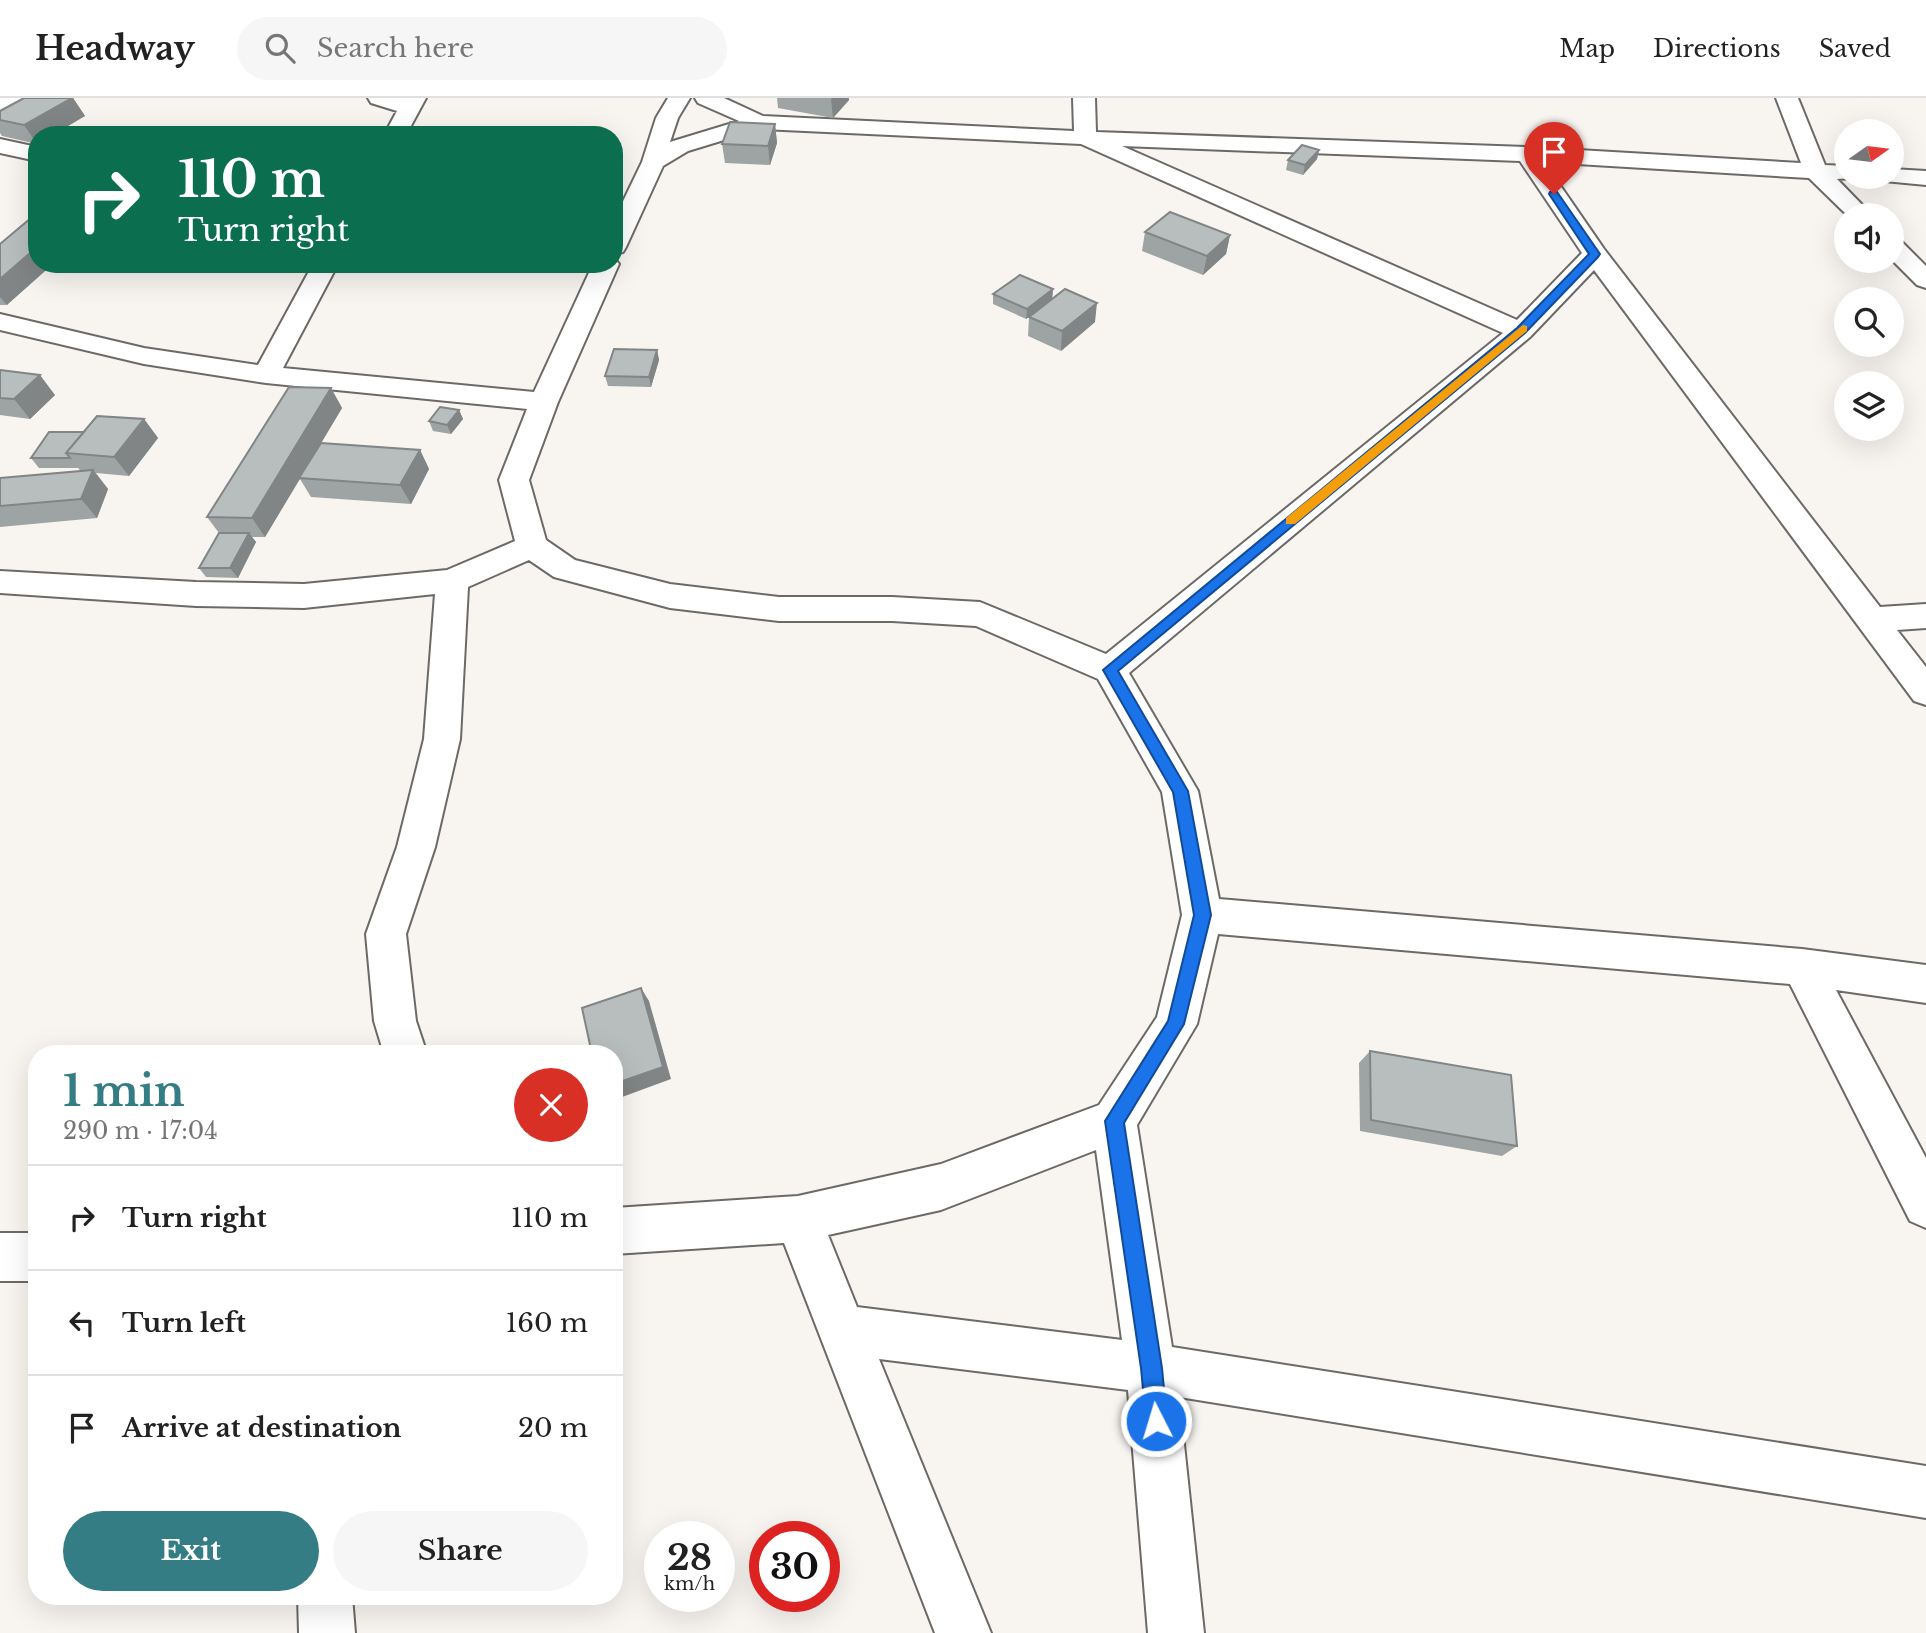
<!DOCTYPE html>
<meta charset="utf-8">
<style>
body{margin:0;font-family:"Libre Baskerville",serif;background:#f6f6f6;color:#222;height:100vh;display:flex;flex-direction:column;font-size:26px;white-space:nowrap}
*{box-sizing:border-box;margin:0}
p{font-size:23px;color:#767676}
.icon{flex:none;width:38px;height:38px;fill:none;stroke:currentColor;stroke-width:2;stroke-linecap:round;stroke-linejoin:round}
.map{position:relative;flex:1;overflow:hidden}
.sheet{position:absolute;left:28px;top:947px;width:595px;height:560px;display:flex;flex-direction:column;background:#fff;border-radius:28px;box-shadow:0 7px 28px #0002}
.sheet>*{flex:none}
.top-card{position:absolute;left:28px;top:28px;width:595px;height:147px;border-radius:28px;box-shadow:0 7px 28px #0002;background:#0b6e4f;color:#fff;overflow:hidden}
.needle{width:46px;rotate:76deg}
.tools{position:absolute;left:1834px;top:21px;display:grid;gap:14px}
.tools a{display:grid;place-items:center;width:70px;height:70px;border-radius:50%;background:#fff;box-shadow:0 7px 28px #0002;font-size:35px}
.speed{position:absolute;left:644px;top:1423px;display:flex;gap:14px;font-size:35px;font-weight:700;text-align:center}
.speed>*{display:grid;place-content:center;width:91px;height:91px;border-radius:50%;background:#fff;box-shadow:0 7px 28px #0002;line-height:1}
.speed small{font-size:18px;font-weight:400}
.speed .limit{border:10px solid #d22;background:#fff;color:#111}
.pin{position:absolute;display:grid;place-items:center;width:60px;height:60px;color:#fff;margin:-72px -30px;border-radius:50% 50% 50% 0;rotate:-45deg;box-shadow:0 0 7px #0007}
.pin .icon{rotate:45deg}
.me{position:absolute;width:77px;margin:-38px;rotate:355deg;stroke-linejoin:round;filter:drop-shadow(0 0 5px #0008)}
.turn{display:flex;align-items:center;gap:24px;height:147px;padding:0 35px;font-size:32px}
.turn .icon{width:91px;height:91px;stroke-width:2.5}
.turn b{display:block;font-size:49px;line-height:60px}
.round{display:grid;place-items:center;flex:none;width:74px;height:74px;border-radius:37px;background:#f6f6f6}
.summary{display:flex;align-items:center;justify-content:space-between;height:119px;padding:0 35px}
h1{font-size:42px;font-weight:800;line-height:52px;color:#357d85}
.action{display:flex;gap:14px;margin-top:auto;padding:14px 35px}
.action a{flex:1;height:80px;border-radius:42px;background:#357d85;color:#fff;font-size:28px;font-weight:800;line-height:80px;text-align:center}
.action a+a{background:#f6f6f6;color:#222}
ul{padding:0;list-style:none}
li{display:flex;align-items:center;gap:21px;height:105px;padding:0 35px;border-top:2px solid #e0e0e0}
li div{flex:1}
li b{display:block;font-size:26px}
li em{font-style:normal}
header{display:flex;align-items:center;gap:42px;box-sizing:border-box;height:98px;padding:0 35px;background:#fff;border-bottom:2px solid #e0e0e0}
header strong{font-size:33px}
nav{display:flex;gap:38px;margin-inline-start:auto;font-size:24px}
.search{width:490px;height:63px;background:#f6f6f6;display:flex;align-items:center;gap:18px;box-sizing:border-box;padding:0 24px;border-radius:38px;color:#767676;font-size:26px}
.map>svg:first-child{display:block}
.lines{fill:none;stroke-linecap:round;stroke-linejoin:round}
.minor-casing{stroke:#6c6966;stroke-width:4}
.minor{fill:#fff;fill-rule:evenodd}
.wall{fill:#9ea3a3}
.shaded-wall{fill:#818585}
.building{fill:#b8bebe;stroke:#818585;stroke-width:2}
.route{fill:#1a73e8;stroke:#114b97;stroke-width:2}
.slow{fill:#f59e0b}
</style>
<header>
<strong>Headway</strong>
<div class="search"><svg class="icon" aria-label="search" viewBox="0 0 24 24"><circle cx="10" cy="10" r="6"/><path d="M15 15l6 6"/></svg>Search here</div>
<nav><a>Map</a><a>Directions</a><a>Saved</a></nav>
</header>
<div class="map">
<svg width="1926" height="1535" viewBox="0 0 1926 1535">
<rect width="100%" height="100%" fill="#f8f5f1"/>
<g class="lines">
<defs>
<path id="minor" d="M0,0h26l-18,14 -8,1z
M368,0h58l-20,37h-22l13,-24 -26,-8z
M668,0h22l-12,20 -8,24 69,-21 -41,-18 -3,-5h29l39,18 311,15 -1,-33h22l1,34 431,15 274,16 -25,-65h22l27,67 21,1v11l8,1 -17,1 35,36h-25l-38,-37 -265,-16 60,87 276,358 46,-3v24l-29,2 29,37v38l-12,-4 -320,-431 -64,67 -401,336 69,118 21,108 583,50 124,16v38l-90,-13 90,168v70l-16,-7 -120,-237 -572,-50 -21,90 -60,101 35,222 754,119v52l-747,-121 25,236h-56l-20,-243 -249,-31 112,274h-56l-151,-390 -170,11v-46l184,-12 143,-32 158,-59 58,-88 25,-102 -20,-123 -64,-113 -122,-53 -84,-5h-113l-109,-13 -116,-31 -25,-17 -61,27 -8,152 -25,108 -29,87 10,87 11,33h-43l-10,-33 -8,-87 31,-87 27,-108 11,-145 -131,14 -108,-2 -196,-13v-22l196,11 108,2 143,-14 68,-29 -16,-61 28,-71 -261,-26 -122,-19 -144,-34v-16l144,34 114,17 55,-101h25l-55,104 251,24 59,-128h21l1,-5 4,5 -61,138 -29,78 17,60 29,20 95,24 109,13h113l88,5 126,52 397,-321 -422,-189 -321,-15 -72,22 -25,15 -37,81 -3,5 -9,2v-34l28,-58 14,-44zM1122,48l398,15 62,92 -65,67zM1096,1052l26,190 -265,-33 -29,-72 113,-25z
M0,41l37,8v14l-37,-8z
M1892,71l34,2v14l-42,-4 -3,-4h11z
M1892,141l9,2 25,25v22l-9,-3 -25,-25z
M0,1135h37v48h-37z
M298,1498h54l3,37h-56z"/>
</defs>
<use href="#minor" class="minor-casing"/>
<use href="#minor" class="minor"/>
</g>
<path class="wall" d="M73,0l12,18 -48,19v9l-35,-8 -2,-3v-22z
M777,0h72v2l-16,18 -55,-10z
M775,26l2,19 -7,22 -45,-2 -3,-19z
M1319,52l-2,9 -14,16 -17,-5 2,-10z
M1145,134l85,3 -4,19 -23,21 -61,-24z
M0,146l7,61h-7z
M467,166h49l-1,3z
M1053,191l-1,10 43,23 -34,29 -33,-15 1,-19 2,-2 -5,4 -33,-15v-10z
M657,252l2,10 -8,27 -43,-1 -3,-10z
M0,272l55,25 -25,24 -30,-4z
M331,290l11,20 -31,52 109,-10 9,19 -18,35 -100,-7 -11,-18 -35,58h-13l4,5 -18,36 -32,-1 -7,-9 20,-35 -12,-16z
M459,312l4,9 -12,15 -18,-3 -4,-10z
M144,321l14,19 -29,38 -33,-3 12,16 -11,29 -97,9v-49l81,-7 -3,-3h-39l-8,-10 53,-26z
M1370,953l147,95 -15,10 -142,-25 -1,-68z"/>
<path class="shaded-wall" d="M73,0l12,18 -32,19h-16v9l-13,-19z
M833,0h16v2l-16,18 -2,-19z
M775,26l2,19 -7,22 -2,-19z
M1319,52l-2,9 -14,16 2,-10z
M1230,137l-4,19 -23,21 4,-19z
M37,149v17h16l-46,41 -7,-8v-18z
M1053,191l-1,10 -26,20 1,-10z
M1097,205l-2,19 -34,29 1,-20z
M657,252l2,10 -8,27 -2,-10z
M40,277l15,20 -25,24 -16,-20z
M331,290l11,20 -77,129 -13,-19z
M459,312l4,9 -12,15 -4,-9z
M144,321l14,19 -29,38 -15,-19z
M420,352l9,19 -18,35 -11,-19z
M93,372l15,19 -11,29 -16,-19z
M249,435l7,9 -18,36 -8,-10z
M641,890l8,13 22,78 -57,21v-16z"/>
<path class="building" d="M24,0h48l-48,27 -24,-5v-9z
M730,24l45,2 -7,22 -46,-2z
M1302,47l17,5 -14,15 -17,-5z
M1170,114l60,23 -23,21 -62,-24z
M37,115v34l-37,32v-35z
M1020,177l33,14 -26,20 -34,-15z
M1065,191l32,14 -35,28 -33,-14z
M614,251l43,1 -8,27 -44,-1z
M0,272l40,5 -26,24 -14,-1z
M289,289l42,1 -79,130 -45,-1z
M440,309l19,3 -12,15 -18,-4z
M97,318l47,3 -30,38 -48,-4z
M49,334h35l-18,21 4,5h-39z
M321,345l99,7 -20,35 -101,-7z
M93,372l-12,29 -81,7v-28z
M219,435h30l-19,35h-31z
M641,890l22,79 -49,17v-30h-22l-10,-46z
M1370,953l141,24 6,71 -146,-26z"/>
<path class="route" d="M1550,94h7l43,62 -2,3 -73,76 -407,338 70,120 23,124 -27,109 -60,99 38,245 5,53 -3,7 -8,4 -7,-4 -3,-7 -5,-53 -36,-247 63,-100 26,-106 -21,-123 -70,-122 414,-342 72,-74 -40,-60z"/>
<path class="slow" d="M1523,227l4,1v5l-232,193h-9v-6z"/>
</svg>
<div class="tools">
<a><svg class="needle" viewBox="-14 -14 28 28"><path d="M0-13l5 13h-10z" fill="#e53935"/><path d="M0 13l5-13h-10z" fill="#767676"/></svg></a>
<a><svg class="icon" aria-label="sound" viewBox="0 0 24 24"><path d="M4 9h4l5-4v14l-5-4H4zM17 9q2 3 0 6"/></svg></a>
<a><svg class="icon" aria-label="search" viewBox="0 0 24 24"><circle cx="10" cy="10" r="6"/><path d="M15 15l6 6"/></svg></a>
<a><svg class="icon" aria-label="layers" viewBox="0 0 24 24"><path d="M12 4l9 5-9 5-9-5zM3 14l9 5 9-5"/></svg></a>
</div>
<div class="speed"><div>28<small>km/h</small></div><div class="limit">30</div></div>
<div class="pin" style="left:1554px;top:96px;background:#d93025"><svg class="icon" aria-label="arrive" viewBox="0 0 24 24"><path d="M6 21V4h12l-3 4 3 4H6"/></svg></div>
<svg class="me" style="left:1156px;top:1323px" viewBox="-20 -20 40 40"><circle r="17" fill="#1a73e8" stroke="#fff" stroke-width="3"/><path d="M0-11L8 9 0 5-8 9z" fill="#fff"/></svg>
<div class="top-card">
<div class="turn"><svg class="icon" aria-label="right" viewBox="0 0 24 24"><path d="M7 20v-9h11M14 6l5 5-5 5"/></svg><div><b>110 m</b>Turn right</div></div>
</div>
<section class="sheet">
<div class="summary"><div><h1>1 min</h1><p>290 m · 17:04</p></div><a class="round" style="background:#d93025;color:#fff"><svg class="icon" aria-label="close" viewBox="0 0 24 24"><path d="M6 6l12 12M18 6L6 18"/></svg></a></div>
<ul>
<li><svg class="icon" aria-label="right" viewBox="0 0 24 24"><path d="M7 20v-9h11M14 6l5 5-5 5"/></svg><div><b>Turn right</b></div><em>110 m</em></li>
<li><svg class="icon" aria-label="left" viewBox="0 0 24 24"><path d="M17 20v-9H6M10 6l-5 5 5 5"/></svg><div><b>Turn left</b></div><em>160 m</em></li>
<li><svg class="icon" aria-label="arrive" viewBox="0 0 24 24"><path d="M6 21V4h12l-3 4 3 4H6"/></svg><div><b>Arrive at destination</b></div><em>20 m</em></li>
</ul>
<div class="action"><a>Exit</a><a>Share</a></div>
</section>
</div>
